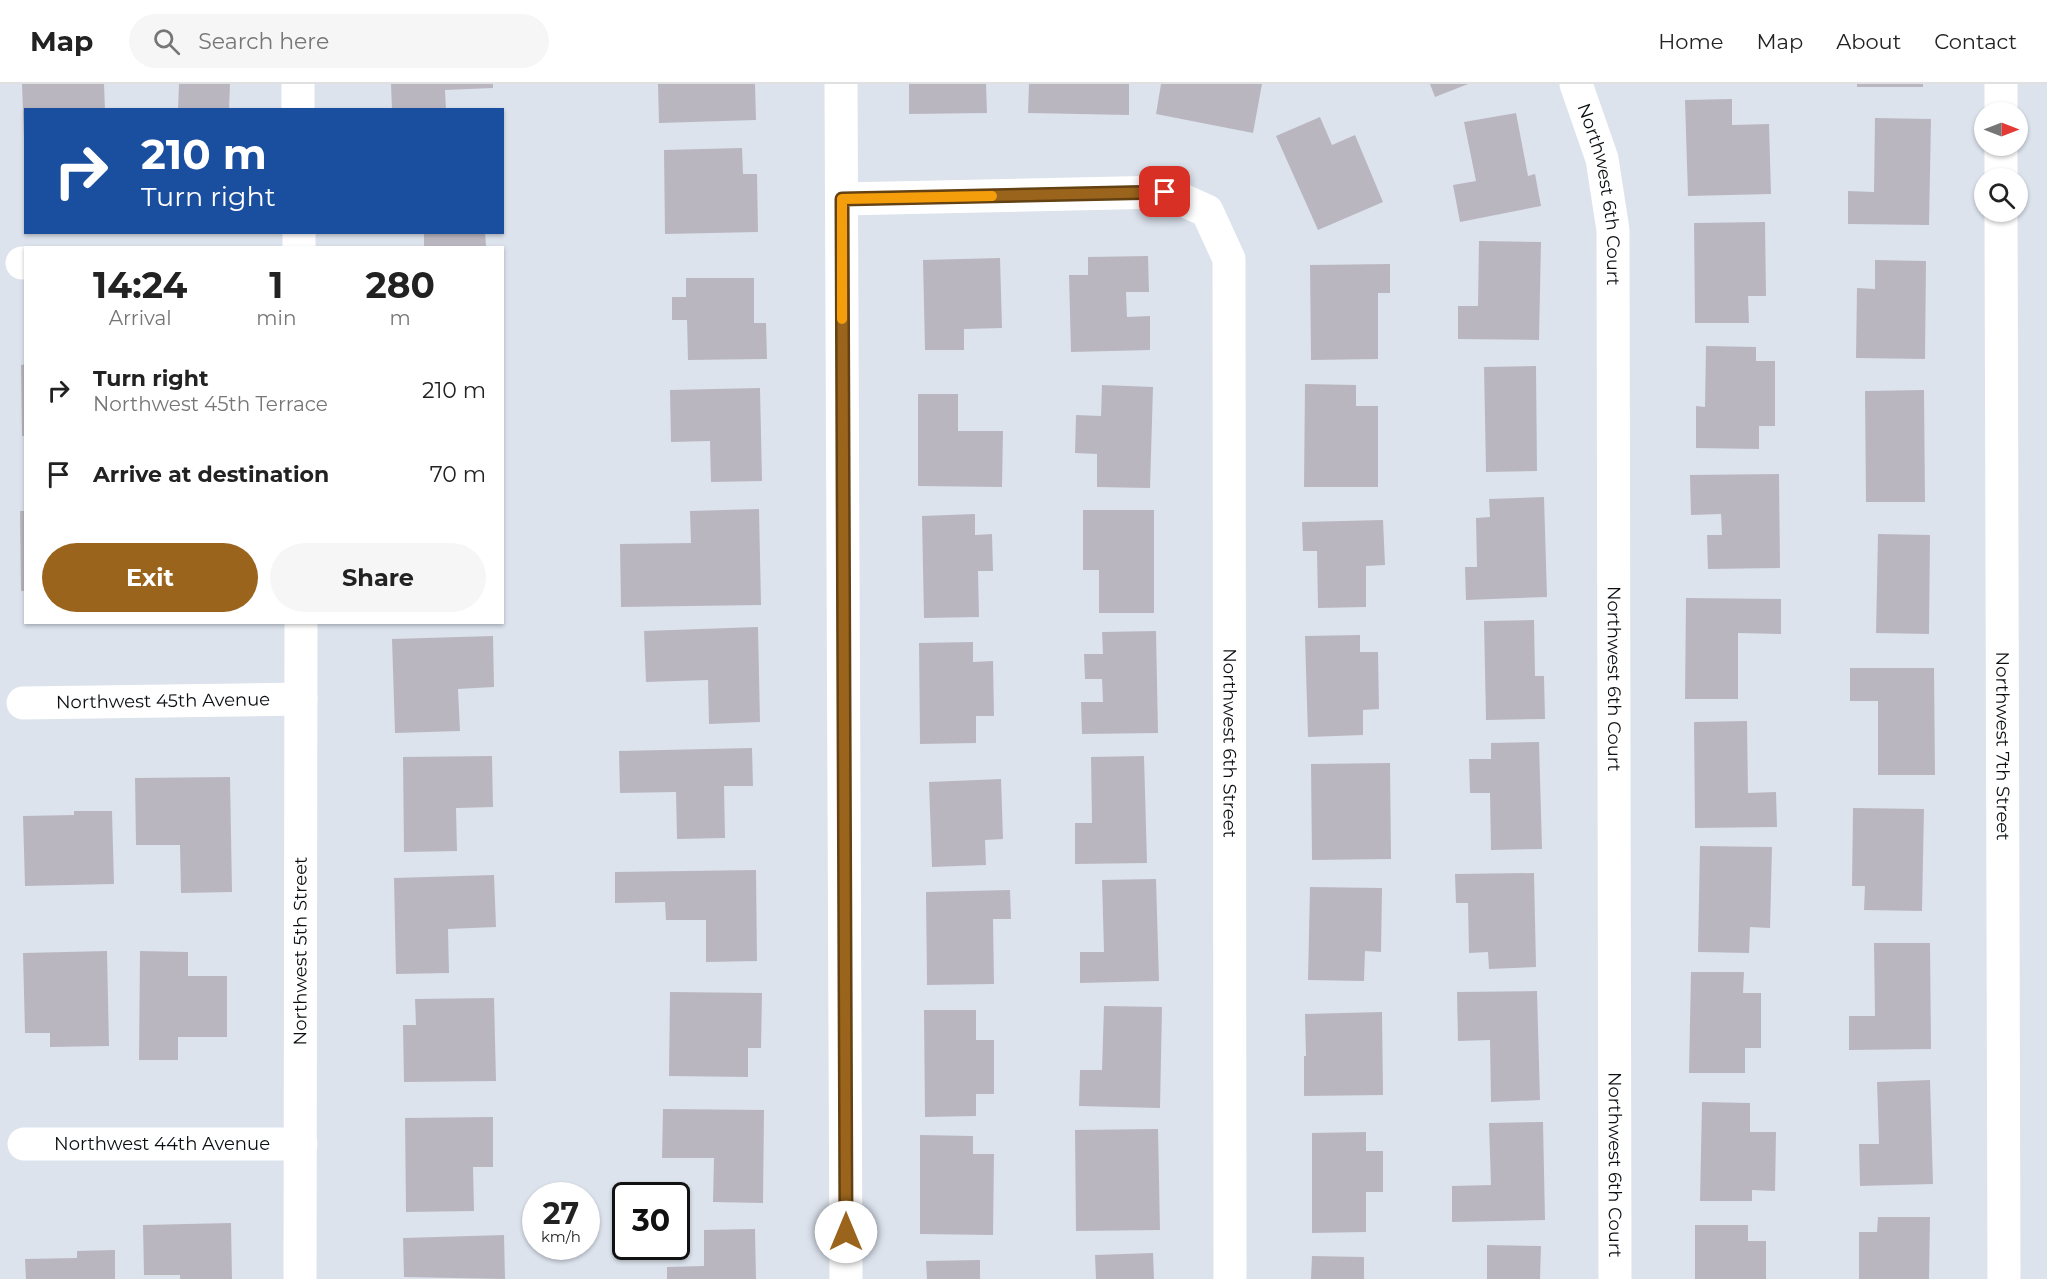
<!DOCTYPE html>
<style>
body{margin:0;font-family:Montserrat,sans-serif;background:#f6f6f6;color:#222;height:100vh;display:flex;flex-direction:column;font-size:22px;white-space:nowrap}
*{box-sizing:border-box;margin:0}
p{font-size:20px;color:#767676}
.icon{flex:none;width:33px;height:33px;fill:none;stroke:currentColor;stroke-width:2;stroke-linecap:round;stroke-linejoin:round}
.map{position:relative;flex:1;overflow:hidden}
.side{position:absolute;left:24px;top:162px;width:480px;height:378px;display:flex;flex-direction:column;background:#fff;border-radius:0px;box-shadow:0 2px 4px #0004}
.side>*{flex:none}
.top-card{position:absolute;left:24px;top:24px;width:480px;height:126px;border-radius:0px;box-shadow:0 2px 4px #0004;background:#1a4fa0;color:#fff;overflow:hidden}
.needle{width:39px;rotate:90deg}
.tools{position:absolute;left:1974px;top:18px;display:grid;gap:12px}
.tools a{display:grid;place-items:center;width:54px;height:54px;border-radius:50%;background:#fff;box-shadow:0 2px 4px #0004;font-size:30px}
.speed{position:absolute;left:522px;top:1098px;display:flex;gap:12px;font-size:30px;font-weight:700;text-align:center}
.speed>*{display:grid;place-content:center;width:78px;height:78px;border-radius:50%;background:#fff;box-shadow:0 2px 4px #0004;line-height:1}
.speed small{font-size:15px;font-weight:400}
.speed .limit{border:3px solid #111;border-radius:9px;background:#fff;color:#111}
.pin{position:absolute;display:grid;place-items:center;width:51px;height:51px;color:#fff;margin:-26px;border-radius:12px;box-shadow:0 3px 9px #0006}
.me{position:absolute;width:66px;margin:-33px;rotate:0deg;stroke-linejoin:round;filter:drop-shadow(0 0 4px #0008)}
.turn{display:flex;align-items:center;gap:21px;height:126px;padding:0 18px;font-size:27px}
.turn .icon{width:78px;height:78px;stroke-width:2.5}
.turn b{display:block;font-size:42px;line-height:51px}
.eta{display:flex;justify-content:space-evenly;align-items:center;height:102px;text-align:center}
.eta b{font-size:36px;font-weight:700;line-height:42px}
.action{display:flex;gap:12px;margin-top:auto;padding:12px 18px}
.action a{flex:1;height:69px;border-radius:36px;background:#9a641c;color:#fff;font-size:24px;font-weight:700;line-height:69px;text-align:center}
.action a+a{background:#f6f6f6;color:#222}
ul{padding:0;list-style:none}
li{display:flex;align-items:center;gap:18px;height:84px;padding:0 18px}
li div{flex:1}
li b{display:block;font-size:22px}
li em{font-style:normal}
header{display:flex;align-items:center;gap:36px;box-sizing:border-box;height:84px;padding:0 30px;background:#fff;border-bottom:2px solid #e0e0e0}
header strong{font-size:28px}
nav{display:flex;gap:33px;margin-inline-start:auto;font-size:21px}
.search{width:420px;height:54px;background:#f6f6f6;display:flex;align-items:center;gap:15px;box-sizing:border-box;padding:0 21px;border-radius:33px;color:#767676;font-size:22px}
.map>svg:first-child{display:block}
.building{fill:#bab6c0}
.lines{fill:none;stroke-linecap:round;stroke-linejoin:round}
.minor{stroke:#fff;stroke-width:33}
.tertiary{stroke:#fff;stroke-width:33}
.route-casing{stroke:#644112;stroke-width:15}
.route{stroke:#9a641c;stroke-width:10}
.slow{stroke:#f59e0b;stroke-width:10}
.labels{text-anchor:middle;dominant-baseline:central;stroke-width:4.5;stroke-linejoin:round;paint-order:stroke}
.street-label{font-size:18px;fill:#0c0f12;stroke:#dce3ed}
</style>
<header>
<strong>Map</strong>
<div class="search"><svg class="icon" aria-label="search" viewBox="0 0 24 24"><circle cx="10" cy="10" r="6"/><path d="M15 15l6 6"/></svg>Search here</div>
<nav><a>Home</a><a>Map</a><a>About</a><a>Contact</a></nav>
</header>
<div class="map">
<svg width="2047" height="1195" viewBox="0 0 2047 1195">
<rect width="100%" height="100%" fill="#dce3ed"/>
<path class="building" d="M22,0h82l1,26h-79v29h-2z
M179,0h51l-1,26h-51z
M391,0h102v4l-48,2 1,20h-54z
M658,0h97l1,36 -97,3z
M909,0h77l1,29 -78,1z
M1029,0h100v31l-101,-2z
M1161,0h101l-9,49 -97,-19z
M1430,0h38l-33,13z
M1857,0h66v3h-66z
M1732,15v26l37,-1 2,70 -83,2 -3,-96z
M1516,29l12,63 7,-2 6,32 -81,16 -7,-37 23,-4 -12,-59z
M1320,33l12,28 23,-10 28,67 -65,28 -42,-94z
M1875,34l56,1 -2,106 -81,-1v-33l26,1z
M742,64l1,26h14l1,58 -93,2 -1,-84z
M1765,138l1,74h-18l1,27h-54l-1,-100z
M424,148h61l1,14 -62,1z
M1479,157l62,1 -2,98 -81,-1v-33h20z
M1148,172l1,36h-23l1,25 23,-1v34l-79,2 -2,-77h19v-18z
M1000,174l2,70 -38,1v21h-39l-2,-90z
M1875,176l51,1 -1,98 -69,-1 1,-70 18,1z
M1390,180v29h-12v66l-67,1 -1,-95z
M686,194h68v45h12l1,36 -79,1 -1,-40h-15v-23h14z
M1706,262l50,1v14h19v65h-16v23l-63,-1v-42l9,1z
M26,280v72h-4l-1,-71z
M1536,282l1,105 -51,1 -2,-105z
M1305,300l51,1v21h22v81h-74z
M1102,301l51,2 -3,101 -53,-1v-33l-22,-1 1,-38 25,1z
M760,304l2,93 -51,1 -1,-41 -39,1 -1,-52z
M1924,306l1,112h-59l-1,-111z
M918,310h40v37h45l-1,56 -84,-1z
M1779,390l1,94 -72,1 -1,-34h15l-1,-21 -30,1 -1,-40z
M1544,413l3,100 -81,3 -1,-33h12l-1,-49 14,-1 -1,-18z
M759,425l2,96 -140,2 -1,-63 71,-1 -1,-32z
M1083,426h71v103h-55v-43h-16z
M20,427h6v80h-5z
M975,430v21l17,-1 1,37h-15l1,46 -55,1 -2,-102z
M1383,436l2,45 -19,1v41l-48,1 -1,-57h-14l-1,-29z
M1878,450l52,1 -1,99 -53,-1z
M1686,514l95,1v35l-43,-1v66h-53z
M1534,536l1,56h9l1,43 -59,1 -2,-99z
M758,543l2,95 -51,2 -1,-44 -62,2 -2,-51z
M1156,547l2,102 -76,1 -1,-32h22l-1,-23h-17l-1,-25h19l-1,-22z
M1360,551v17h18l1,57 -16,1v25l-55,2 -3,-101z
M493,552l1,51 -36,2 2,42 -65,2 -3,-94z
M973,558v20l20,-1 1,55h-18v27l-56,1 -1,-101z
M1850,584h84l1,107h-57v-74h-28z
M1747,637l1,72 28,-1 1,35 -82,1 -1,-106z
M1539,658l3,107 -51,1 -1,-57h-20l-1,-34h22v-16z
M752,664l1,38h-29l1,52 -48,1 -1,-47 -56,1 -1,-42z
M492,672l1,51 -37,1 1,43 -53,1 -1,-95z
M1144,672l3,107 -72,1v-41h17l-1,-66z
M1390,679l1,96 -79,1 -1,-96z
M230,693l2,115 -51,1 -1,-48h-44l-1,-67z
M1001,695l2,60 -18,1 1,25 -54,2 -3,-85z
M1853,724l71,1 -2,102 -58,-1 1,-24h-13z
M74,727h38l2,73 -89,2 -2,-70 51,-1z
M1700,762l72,1 -2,81 -20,-1 -1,26 -51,-1z
M756,786l1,91 -51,1v-42h-40l-1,-18 -50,1v-31z
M1534,789l2,94 -47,2 -1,-17 -19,1 -1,-50h-12l-1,-29z
M494,791l2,52 -48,2 1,44 -53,1 -2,-96z
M1156,795l3,102 -79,2v-31h24l-2,-72z
M1310,803l72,1 -1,64 -16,-1 -1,30 -56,-1z
M1010,806l1,29h-18l1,65 -67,1 -1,-93z
M1874,859h56l1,106 -82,1v-34h26z
M107,867l2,95 -59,1v-14h-25l-2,-80z
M140,867l48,1v24h39v61h-49v23h-39z
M1691,888h53l-1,21h18v55h-16v25h-56z
M1537,907l3,109 -49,2 -1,-62 -32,1 -1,-49z
M670,908l92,1 -1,55h-13v29l-79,-1z
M494,914l2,83 -92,1 -1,-57h13l-1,-26z
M1104,922l58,1 -2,101 -81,-2 1,-36h22z
M924,926h52v30h18v54h-18v22l-51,1z
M1382,928l1,83 -79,1v-40h2l-1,-42z
M1930,996l3,104 -73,2 -1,-42h20l-2,-62z
M1702,1018l48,1v29h26l-1,59 -23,-1v11h-52z
M663,1025l101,1 -1,93 -50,-1 1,-44h-52z
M493,1033v50h-20l1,44 -68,1 -1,-94z
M1543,1038l2,98 -93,2v-36l39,-1 -2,-62z
M1158,1045l2,101 -84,1 -1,-101z
M1366,1048v19h17v41h-17v40l-54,1v-100z
M920,1051l53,1v18h21l-1,81 -73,-1z
M1878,1133h52l-1,62h-70v-47h18z
M231,1139l1,56h-52v-4h-36l-1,-50z
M1695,1141h53v16h18v38h-71z
M755,1145l1,50h-89v-12l37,-1v-36z
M504,1151l1,44 -101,-2 -1,-39z
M1487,1161l54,1 -1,33h-53z
M115,1166v29h-89l-1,-20 52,-1v-7z
M1153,1169l1,26h-58l-1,-24z
M1312,1172l52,1v22h-53z
M980,1176v19h-53l-1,-18z"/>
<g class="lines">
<g class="minor">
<path d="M841,0l5,1195"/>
<path id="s1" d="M1576,0l26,75 11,71 2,1049"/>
<path d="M2001,0v28"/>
<path d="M2001,62v32"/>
<path id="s2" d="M842,115l323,-7 42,19 22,48 1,1020"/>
<path id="s3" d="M2001,128l3,1067"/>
<path d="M22,179h4"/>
<path id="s4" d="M23,619l278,-4"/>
<path id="s5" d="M24,1060h277"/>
</g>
<g class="tertiary">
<path d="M298,0v26"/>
<path d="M299,148v16"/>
<path id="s6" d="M300,1195l1,-657"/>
</g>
</g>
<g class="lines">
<defs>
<path id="route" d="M846,1148l-4,-1033 323,-7"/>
</defs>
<use href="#route" class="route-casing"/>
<use href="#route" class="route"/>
<path class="slow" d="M842,235v-120l150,-3"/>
</g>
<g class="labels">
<g class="street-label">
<text stroke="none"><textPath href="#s1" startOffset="114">Northwest 6th Court</textPath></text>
<text stroke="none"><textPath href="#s1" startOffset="600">Northwest 6th Court</textPath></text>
<text stroke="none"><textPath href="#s4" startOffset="140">Northwest 45th Avenue</textPath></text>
<text stroke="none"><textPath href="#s2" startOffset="906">Northwest 6th Street</textPath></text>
<text stroke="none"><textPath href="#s3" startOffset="534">Northwest 7th Street</textPath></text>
<text stroke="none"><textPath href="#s6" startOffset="328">Northwest 5th Street</textPath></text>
<text stroke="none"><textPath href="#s5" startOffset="138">Northwest 44th Avenue</textPath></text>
<text stroke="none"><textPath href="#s1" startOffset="1086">Northwest 6th Court</textPath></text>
</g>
</g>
</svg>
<div class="tools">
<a><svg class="needle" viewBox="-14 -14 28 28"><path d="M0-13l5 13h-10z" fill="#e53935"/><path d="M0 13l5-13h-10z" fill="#767676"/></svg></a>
<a><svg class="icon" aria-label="search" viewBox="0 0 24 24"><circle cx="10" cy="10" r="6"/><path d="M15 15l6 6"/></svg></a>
</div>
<div class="speed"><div>27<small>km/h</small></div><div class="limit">30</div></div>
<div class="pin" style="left:1165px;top:108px;background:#d93025"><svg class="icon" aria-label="arrive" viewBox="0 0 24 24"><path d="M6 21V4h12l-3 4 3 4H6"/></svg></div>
<svg class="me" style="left:846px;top:1148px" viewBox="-20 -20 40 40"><circle r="19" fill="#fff"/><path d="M0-13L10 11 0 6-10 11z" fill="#9a641c"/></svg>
<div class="top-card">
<div class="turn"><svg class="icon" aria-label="right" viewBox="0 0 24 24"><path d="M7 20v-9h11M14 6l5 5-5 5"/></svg><div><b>210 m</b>Turn right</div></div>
</div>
<section class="side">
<div class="eta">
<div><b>14:24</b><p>Arrival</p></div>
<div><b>1</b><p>min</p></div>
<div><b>280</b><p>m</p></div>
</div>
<ul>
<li><svg class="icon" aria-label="right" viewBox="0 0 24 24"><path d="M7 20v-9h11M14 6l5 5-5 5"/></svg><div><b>Turn right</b><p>Northwest 45th Terrace</p></div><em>210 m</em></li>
<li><svg class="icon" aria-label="arrive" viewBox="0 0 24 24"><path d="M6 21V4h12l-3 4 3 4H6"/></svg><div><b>Arrive at destination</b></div><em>70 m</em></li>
</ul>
<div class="action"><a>Exit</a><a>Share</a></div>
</section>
</div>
